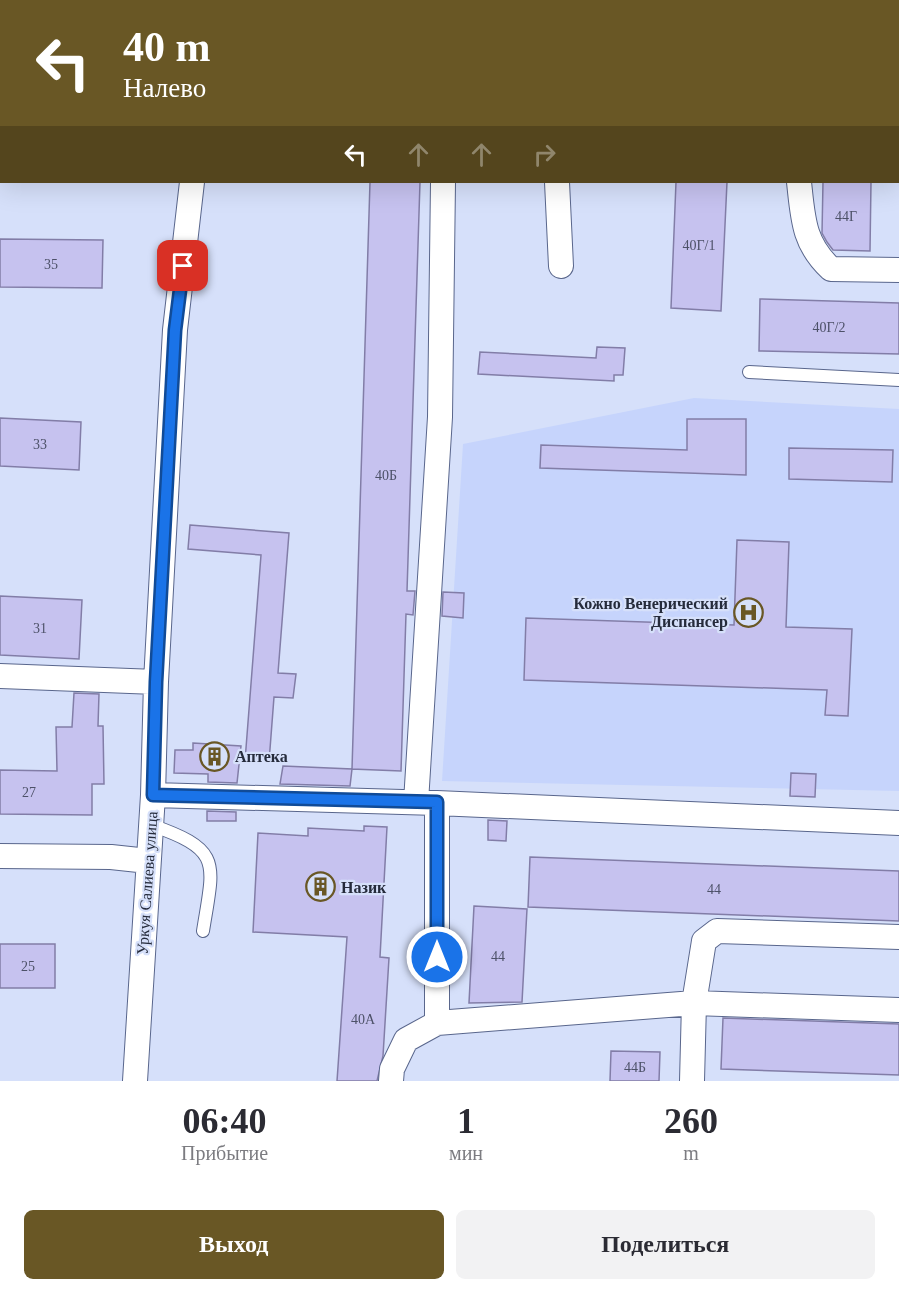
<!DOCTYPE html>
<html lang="ru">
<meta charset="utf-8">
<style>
body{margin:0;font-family:"Times New Roman",serif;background:#f2f2f3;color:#2b2b33;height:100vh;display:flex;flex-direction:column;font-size:22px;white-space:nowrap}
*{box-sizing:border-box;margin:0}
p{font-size:20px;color:#7c7c81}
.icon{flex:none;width:33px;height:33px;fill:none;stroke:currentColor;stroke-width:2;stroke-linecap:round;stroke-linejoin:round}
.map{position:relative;height:1081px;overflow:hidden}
.drawer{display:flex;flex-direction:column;background:#fff;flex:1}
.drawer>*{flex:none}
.top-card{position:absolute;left:0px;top:0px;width:900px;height:183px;box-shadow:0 6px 24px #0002;background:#695725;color:#fff;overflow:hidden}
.pin{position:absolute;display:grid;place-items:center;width:51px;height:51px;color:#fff;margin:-26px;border-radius:12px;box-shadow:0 3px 9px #0006}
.me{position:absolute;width:66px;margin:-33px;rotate:0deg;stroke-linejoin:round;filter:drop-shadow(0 0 4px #0008)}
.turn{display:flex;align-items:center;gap:21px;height:126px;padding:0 24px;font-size:27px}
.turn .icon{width:78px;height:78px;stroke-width:2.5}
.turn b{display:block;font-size:42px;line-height:51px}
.lanes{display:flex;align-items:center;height:57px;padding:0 24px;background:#0003;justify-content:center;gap:30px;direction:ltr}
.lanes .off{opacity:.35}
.eta{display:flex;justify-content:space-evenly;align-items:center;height:102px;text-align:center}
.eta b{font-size:36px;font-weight:700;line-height:42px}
.button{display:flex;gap:12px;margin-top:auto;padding:12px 24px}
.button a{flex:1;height:69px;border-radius:9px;background:#695725;color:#fff;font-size:24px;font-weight:700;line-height:69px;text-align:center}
.button a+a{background:#f2f2f3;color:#2b2b33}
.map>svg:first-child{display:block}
.built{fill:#c6d4fc}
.building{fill:#c6c2ef;stroke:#827da7;stroke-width:1.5}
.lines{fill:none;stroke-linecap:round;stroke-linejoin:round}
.service-casing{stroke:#59668c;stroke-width:14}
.minor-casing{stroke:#59668c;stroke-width:26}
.service{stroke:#fff;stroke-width:12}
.minor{stroke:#fff;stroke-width:24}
.route-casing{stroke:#114b97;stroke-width:15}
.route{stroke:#1a73e8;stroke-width:10}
.labels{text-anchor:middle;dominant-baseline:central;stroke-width:4.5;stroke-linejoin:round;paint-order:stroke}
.number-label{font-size:14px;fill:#4d5168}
.poi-label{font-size:16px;font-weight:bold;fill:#252b3b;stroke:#d6e0fa;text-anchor:start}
.street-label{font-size:16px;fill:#252b3b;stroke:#d6e0fa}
</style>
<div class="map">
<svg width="899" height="1081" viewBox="0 0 899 1081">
<rect width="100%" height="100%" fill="#d6e0fa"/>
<path class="built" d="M694,398l205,11v382l-457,-10 21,-337z"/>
<path class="building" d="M370,182h50l-13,409h8l-2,24 -7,-1 -5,157 -49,-2z
M676,182h51l-6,129 -50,-3z
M823,182h48l-1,69 -37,-1 -6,-8 -5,-9z
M0,239l103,1 -1,48 -102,-1z
M760,299l139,4v51l-140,-3z
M597,347l28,1 -2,27h-9v6l-136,-7 2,-22 116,6z
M0,418l81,4 -2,48 -79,-4z
M687,419h59v56l-206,-7 1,-23 146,5z
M789,448l104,2 -1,32 -103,-3z
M190,525l99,8 -11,140 18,1 -3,24 -19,-1 -5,65 -24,-1 16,-206 -73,-6z
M737,540l52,2 -3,85 66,2 -4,87 -23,-1 2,-25 -303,-10 2,-62 208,7z
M443,592l21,1 -1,25 -21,-2z
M0,596l82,4 -3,59 -79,-4z
M74,693l25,1 -1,32h5l1,58h-12v31l-92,-1v-44l57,1 -1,-44h16z
M193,743l48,3 -4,37 -29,-1v-8l-34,-1 1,-23h18z
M283,766l69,3 -2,17 -70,-2z
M791,773l25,1 -1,23 -25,-1z
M207,811l29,1v9h-29z
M488,820l19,1 -1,20 -18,-1z
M364,826l23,1 -7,130 9,1 -6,98 -6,25h-40l10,-144 -94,-5 5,-99 50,3v-8l56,3z
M530,857l369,14v50l-371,-14z
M474,906l53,3 -5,93 -53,1z
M0,944h55v44h-55z
M723,1018l176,6v51l-178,-6z
M611,1051l49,1 -1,29h-49z"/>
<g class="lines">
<defs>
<path id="service" d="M749,372l150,8
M151,825c72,25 63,37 52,106"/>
<path id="minor" d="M540,0l1,2
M767,0v2
M213,2l1,-2
M557,182l4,84
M799,182c4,36 4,61 32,87l68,1
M0,676l156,6
M153,795l284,8 462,20
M416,802l24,-385 3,-235
M0,856l111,1 37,4
M437,1023v-220
M135,1081l18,-286 3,-113 19,-352 17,-148
M391,1081l1,-12 14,-29 31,-17 257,-20 205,7
M692,1081l2,-78 10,-62 13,-10 182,6"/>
</defs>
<use href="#service" class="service-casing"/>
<use href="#minor" class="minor-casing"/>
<use href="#service" class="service"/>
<use href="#minor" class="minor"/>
</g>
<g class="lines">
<defs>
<path id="route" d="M183,266l-8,64 -19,352 -3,113 284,7v155"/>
</defs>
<use href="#route" class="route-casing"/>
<use href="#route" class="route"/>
</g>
<defs>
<symbol id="hospital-ring" viewBox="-11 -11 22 22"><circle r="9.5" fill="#d6e0fa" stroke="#695725" stroke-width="1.5"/><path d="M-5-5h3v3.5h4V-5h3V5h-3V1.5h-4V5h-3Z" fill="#695725"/></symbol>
<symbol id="building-ring" viewBox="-11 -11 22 22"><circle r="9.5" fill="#d6e0fa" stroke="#695725" stroke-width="1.5"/><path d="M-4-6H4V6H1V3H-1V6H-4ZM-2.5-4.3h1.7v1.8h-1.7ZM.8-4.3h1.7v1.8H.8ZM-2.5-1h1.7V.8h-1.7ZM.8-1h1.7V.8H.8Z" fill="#695725"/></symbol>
</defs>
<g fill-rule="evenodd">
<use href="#hospital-ring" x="732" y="596" width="33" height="33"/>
<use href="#building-ring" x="198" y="740" width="33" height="33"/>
<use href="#building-ring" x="304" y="870" width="33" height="33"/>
</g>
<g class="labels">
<g class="number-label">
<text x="846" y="216">44Г</text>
<text x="699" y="245">40Г/1</text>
<text x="51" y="264">35</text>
<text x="829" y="327">40Г/2</text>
<text x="40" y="444">33</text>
<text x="386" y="475">40Б</text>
<text x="40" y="628">31</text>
<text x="29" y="792">27</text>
<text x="714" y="889">44</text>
<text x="498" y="956">44</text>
<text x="28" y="966">25</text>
<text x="363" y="1019">40А</text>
<text x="635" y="1067">44Б</text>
</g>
<g class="poi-label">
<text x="728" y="603" text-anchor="end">Кожно Венерический<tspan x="728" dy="18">Диспансер</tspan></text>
<text x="235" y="756">Аптека</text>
<text x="341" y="887">Назик</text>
</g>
<g class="street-label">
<text transform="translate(147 883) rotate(-86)">Уркуя Салиева улица</text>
</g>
</g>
</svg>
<div class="pin" style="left:183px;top:266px;background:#d93025"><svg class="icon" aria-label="arrive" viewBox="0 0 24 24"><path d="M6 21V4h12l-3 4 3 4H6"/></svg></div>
<svg class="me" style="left:437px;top:957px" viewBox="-20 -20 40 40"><circle r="17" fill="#1a73e8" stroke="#fff" stroke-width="3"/><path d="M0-11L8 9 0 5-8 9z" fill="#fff"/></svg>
<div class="top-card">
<div class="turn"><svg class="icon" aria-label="left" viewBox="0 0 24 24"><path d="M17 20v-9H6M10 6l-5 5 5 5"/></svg><div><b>40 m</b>Налево</div></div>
<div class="lanes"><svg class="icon" aria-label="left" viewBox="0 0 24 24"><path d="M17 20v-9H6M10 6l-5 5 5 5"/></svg><svg class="icon off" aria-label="ahead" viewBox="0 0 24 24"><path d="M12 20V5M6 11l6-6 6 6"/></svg><svg class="icon off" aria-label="ahead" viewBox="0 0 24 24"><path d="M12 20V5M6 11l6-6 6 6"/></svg><svg class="icon off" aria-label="right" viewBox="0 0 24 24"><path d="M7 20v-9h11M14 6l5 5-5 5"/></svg></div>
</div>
</div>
<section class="drawer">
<div class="eta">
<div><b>06:40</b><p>Прибытие</p></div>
<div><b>1</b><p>мин</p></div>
<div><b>260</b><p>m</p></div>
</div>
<div class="button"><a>Выход</a><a>Поделиться</a></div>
</section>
